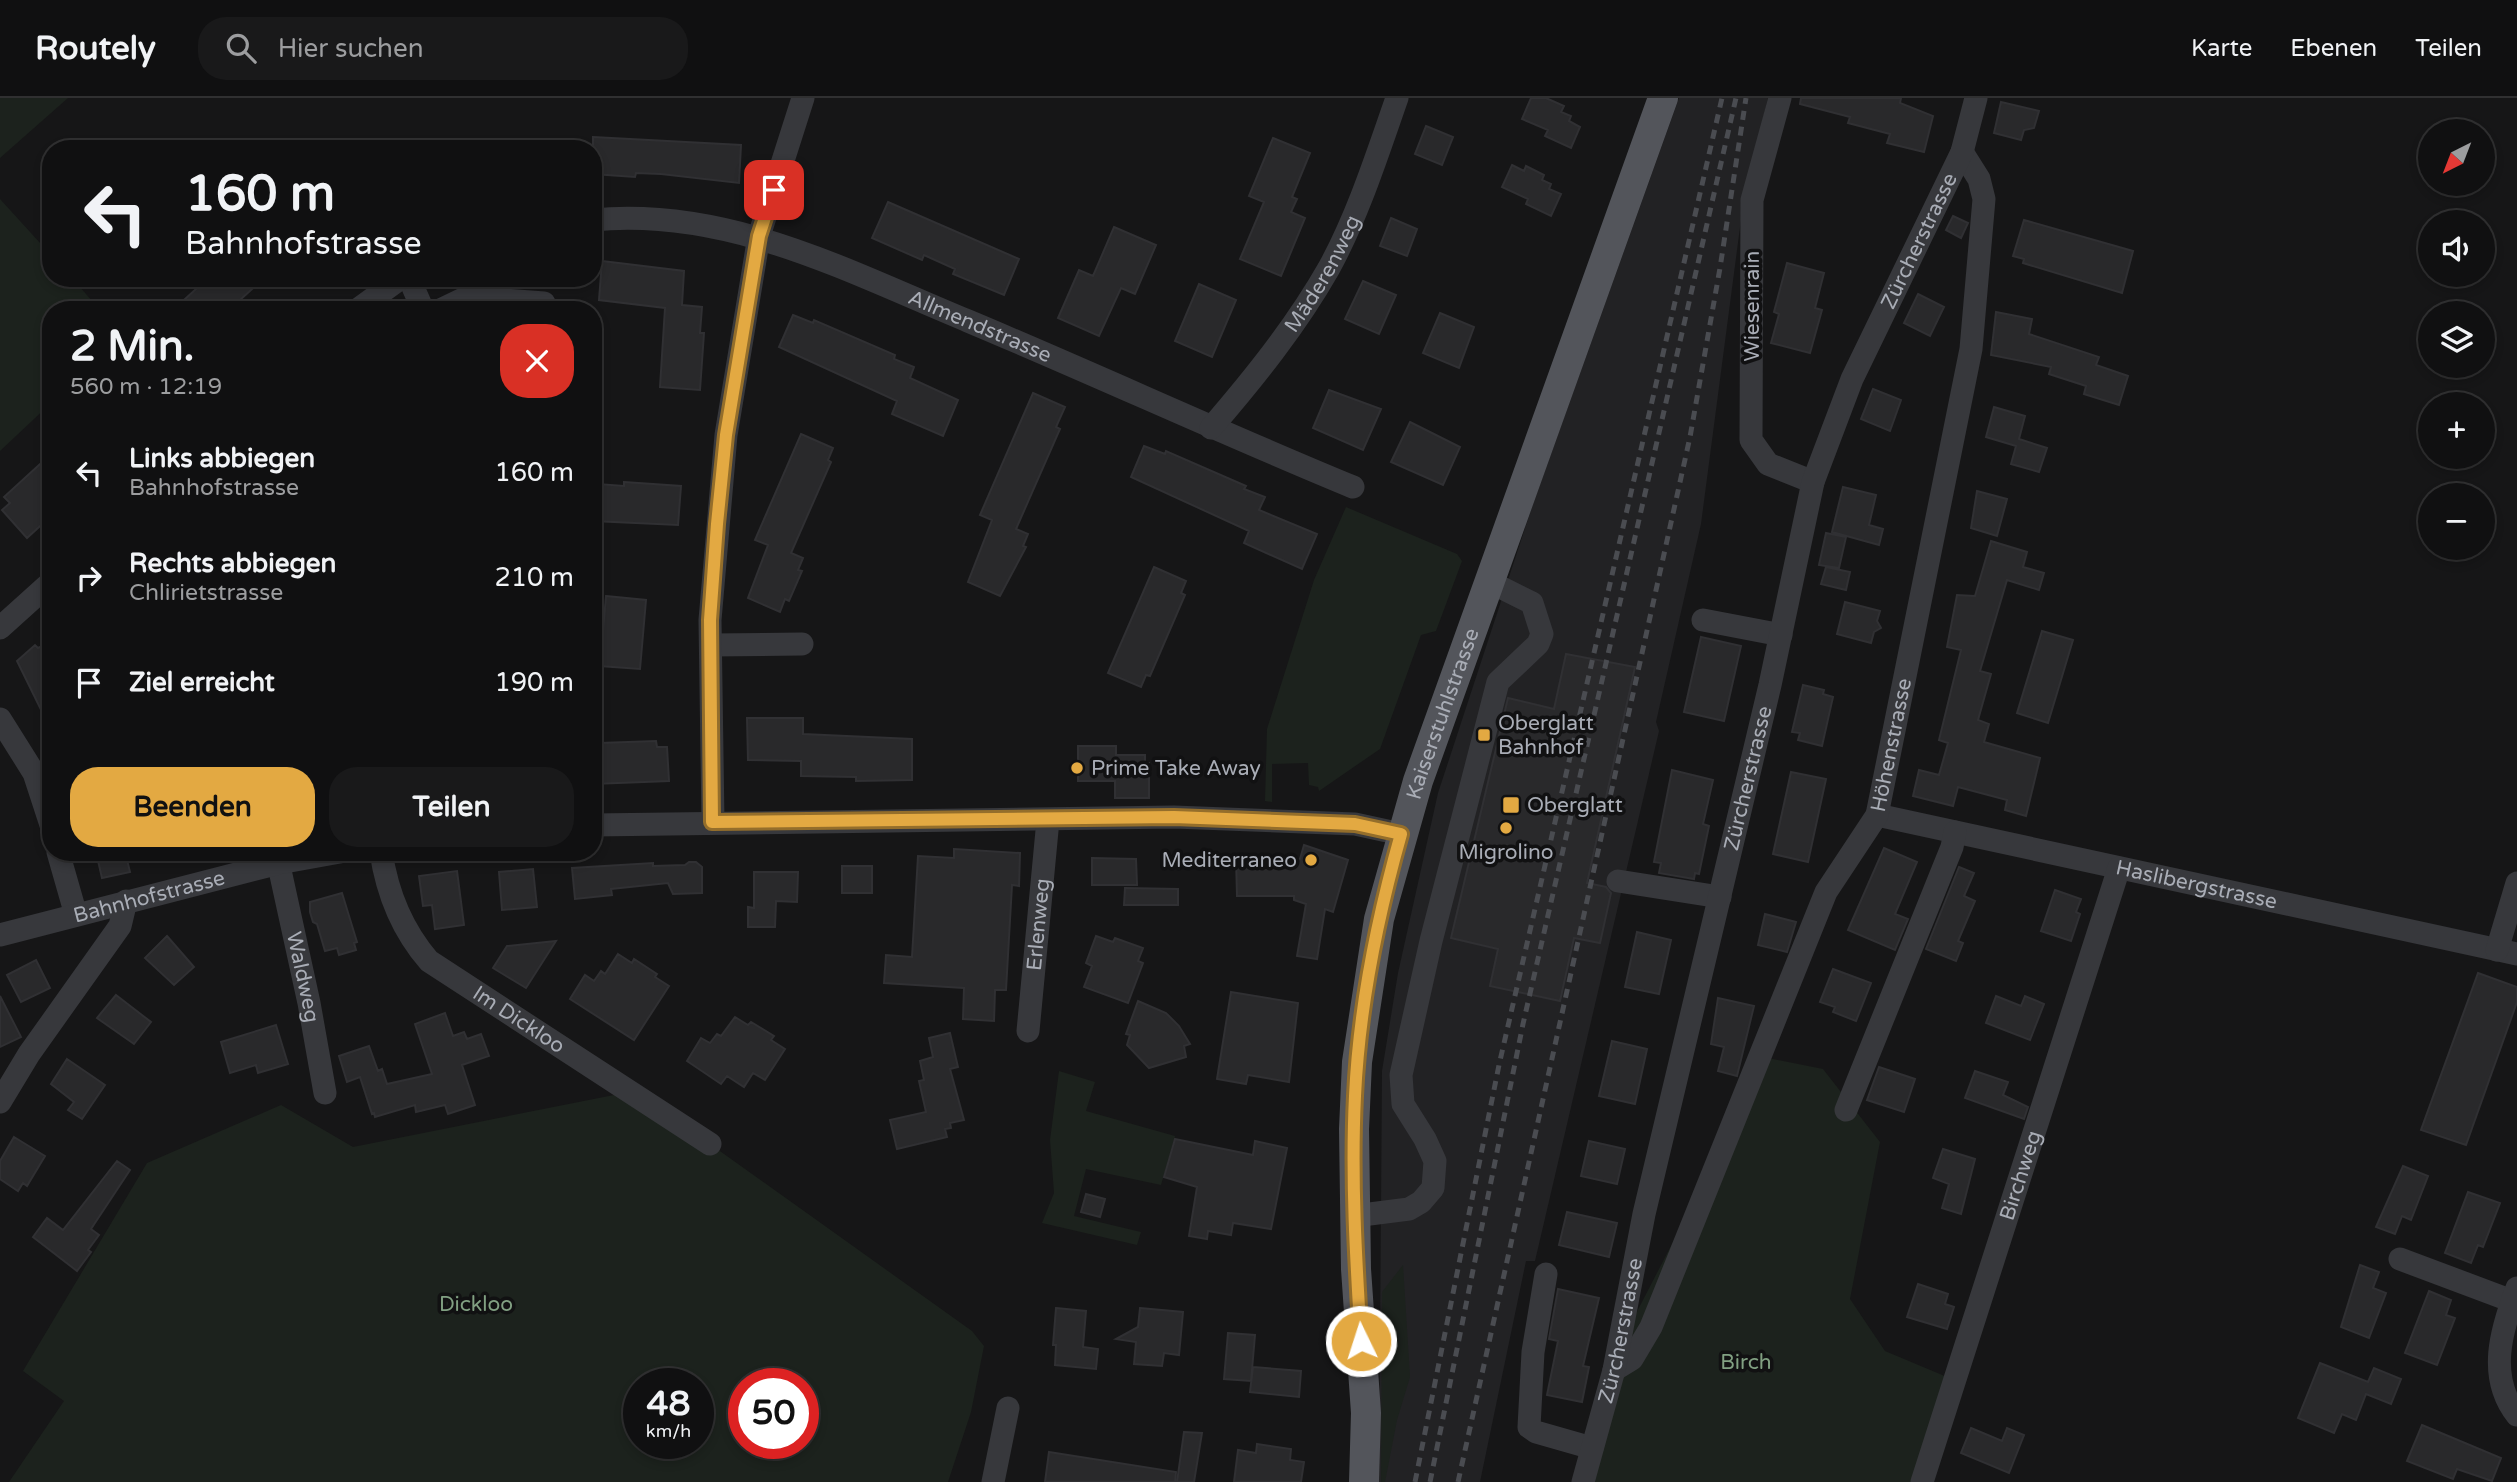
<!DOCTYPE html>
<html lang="de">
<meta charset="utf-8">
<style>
body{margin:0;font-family:"Varela Round",sans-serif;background:#19191a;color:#f1f3f6;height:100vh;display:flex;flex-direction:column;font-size:26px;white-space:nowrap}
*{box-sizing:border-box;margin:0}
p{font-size:23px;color:#9c9d9f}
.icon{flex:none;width:38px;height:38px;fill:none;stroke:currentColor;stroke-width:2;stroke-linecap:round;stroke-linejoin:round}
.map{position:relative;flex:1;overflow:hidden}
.details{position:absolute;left:42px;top:203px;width:560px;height:560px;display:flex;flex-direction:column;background:#101011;border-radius:28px;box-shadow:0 4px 10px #0003,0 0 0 2px #303031}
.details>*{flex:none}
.banner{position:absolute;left:42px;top:42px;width:560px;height:147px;border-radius:28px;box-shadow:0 4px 10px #0003,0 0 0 2px #303031;background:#101011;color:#f1f3f6;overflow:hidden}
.needle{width:46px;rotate:222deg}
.fabs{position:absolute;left:2418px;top:21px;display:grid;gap:14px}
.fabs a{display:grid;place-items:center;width:77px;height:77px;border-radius:50%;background:#101011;box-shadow:0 4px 10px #0003,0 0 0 2px #303031;font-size:35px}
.speed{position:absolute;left:623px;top:1270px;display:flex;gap:14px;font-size:35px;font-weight:700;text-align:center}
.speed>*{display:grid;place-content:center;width:91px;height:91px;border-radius:50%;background:#101011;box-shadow:0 4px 10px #0003,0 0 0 2px #303031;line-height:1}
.speed small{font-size:18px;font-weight:400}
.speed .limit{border:10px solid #d22;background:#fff;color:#111}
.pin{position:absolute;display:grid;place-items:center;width:60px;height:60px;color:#fff;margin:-30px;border-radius:14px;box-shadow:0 4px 10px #0006}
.me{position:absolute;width:77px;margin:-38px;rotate:356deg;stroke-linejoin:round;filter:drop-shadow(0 0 5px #0008)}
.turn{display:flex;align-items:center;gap:24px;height:147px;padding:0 28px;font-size:32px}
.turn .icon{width:91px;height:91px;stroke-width:2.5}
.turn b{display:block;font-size:49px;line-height:60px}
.round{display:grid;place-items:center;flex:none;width:74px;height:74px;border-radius:28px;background:#19191a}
.head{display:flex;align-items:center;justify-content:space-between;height:119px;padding:0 28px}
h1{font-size:42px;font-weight:700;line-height:52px}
.action{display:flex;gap:14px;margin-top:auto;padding:14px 28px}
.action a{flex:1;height:80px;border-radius:28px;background:#e3a942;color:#111;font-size:28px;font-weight:700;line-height:80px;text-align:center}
.action a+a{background:#19191a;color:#f1f3f6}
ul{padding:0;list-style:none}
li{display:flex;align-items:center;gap:21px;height:105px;padding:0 28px}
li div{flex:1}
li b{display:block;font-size:26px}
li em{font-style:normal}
header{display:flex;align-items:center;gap:42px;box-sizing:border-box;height:98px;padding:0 35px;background:#101011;border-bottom:2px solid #303031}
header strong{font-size:33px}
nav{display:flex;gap:38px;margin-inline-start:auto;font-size:24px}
.search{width:490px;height:63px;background:#19191a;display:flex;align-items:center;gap:18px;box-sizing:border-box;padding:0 24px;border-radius:28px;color:#9c9d9f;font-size:26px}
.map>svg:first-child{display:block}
.built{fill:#222224}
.green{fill:#1c221d;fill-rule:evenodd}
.building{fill:#29292b;stroke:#303033;stroke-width:2}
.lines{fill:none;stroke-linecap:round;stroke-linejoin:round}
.minor{stroke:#37383c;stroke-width:23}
.major{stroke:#53555b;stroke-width:30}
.rail{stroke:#4a4c51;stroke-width:5;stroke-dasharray:9 7;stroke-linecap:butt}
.route-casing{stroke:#946e2b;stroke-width:18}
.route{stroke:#e3a942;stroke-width:12}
.poi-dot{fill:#e3a942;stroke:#111112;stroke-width:2.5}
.labels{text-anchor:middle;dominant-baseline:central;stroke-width:7;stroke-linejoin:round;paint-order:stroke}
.street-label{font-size:21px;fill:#a9adb6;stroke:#111112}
.poi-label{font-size:21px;fill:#a9adb6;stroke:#111112;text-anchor:start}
.park-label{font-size:21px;fill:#81a082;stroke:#111112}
</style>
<header>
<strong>Routely</strong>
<div class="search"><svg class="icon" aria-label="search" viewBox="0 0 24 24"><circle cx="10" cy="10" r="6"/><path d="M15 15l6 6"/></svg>Hier suchen</div>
<nav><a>Karte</a><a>Ebenen</a><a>Teilen</a></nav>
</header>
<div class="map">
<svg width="2517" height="1384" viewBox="0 0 2517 1384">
<rect width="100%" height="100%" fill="#161617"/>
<path class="built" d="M1679,0h89l-24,99 -43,327 -45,198 3,9 -124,530h-9l-46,221h-101l3,-411 16,-98 40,-180 94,-286z"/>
<path class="green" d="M0,0h68l-68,60z
M0,101l51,56v23h21l28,32h-49v93l-51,48z
M1346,409l111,47 5,7 -26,70 -15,4 -41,114 -61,42 -1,-4 -9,-2 -1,-22 -36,1v38l-7,-1 2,-72 47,-149z
M1768,960l55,11 57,73 -30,157 35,52 62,26 -25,105h-341l31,-122z
M1059,973l36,11 -9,29 89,25 -14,49 -75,-16 -12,47 67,16 -4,13 -95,-22 12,-30 -4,-53z
M619,996l91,50 262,187 12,15 -13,66 -23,70h-939l55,-81 -41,-30 124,-208 134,-58 72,42zM639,1286h59v60h-59zM744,1286h59v60h-59z
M1403,1167l7,112 -13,43 -12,62h-4l1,-190z"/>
<path class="building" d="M1531,0h15l18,8 -3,6 10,4 -2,5 11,6 -9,21 -26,-12 3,-6 -26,-11z
M1801,0h100l-1,5 33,13 -9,36 -37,-9 3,-9 -42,-11 2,-6 -50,-13z
M2001,4l38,9 -5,17 -10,2 -3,10 -27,-7z
M1426,28l27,11 -11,28 -27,-11z
M593,39l148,8 -2,38 -78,-9 -25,-1 -1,4 -42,-3z
M1273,40l37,15 -18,44 5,2 -6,13 14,6 -24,58 -41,-17 24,-57 -15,-6z
M1512,67l12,6 2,-5 18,9 -2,5 9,4 -2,5 12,5 -10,22 -25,-12 2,-5 -26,-12z
M888,104l131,57 -15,36 -51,-21 2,-5 -31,-14 -2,5 -50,-22z
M1953,118l15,7 -7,15 -15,-8z
M1391,120l26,11 -10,27 -27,-10z
M2024,122l109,31 -11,42 -99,-30 1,-4 -11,-3z
M1114,129l42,18 -21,49 -14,-6 -22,48 -41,-18 21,-48 14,6z
M602,163l82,10 -2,34 20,2 -2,26h4l-4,57 -40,-3 5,-79 -66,-8z
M1787,165l37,10 -9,35 7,2 -12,43 -39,-10 8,-29 -5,-2z
M208,180h56l-24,22 9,10h-76z
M1363,183l33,14 -17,39 -34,-15z
M1199,186l37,16 -24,57 -37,-16z
M1918,196l26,13 -14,29 -26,-13z
M1996,214l36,7 -3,15 70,23 -3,8 32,11 -9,29 -35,-11 2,-8 -37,-12 2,-7 -60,-12z
M1440,215l34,14 -15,41 -36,-15z
M793,217l20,8 1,-3 81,35 -1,4 20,8 -4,11 48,22 -15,36 -51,-22 5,-13 -118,-54z
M1873,291l28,11 -11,31 -29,-12z
M1329,292l52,19 -18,41 -50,-22z
M1033,295l32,14 -9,20 4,2 -44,100 12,5 -5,12 3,1 -26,49 -32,-14 24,-62 -12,-5z
M1994,309l31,9 -6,23 28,9 -8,24 -28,-8 5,-18 -30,-9z
M1410,324l50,25 -17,38 -52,-23z
M801,336l32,14 -5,12 3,2 -40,91 12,5 -5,12 4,1 -13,30 -4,-2 -5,13 -32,-14 20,-53 -13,-5z
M1144,348l21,8 1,-3 80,35 -2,3 21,8 -6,13 58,24 -15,35 -58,-26 5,-12 -118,-54z
M51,356v62l-24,22 -25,-28 8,-7 -6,-6z
M624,384l57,4 -3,39 -85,-4v-33h5v-4l26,2z
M1843,389l33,8 -7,30 14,4 -4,16 -47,-13z
M1977,393l30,8 -10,37 -26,-8z
M1826,435l20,4 -7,31 -20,-3z
M1991,443l36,11 -4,15 21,6 -5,17 -32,-10 -27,91 11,3 -13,46 11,4 -5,18 56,16 -14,58 -21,-6 2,-10 -49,-13 -5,19 -40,-10 6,-26 20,5 9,-32 -9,-3 22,-90 -14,-3 10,-52 18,1z
M1154,469l32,14 -5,12 4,2 -35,81 -4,-1 -5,12 -33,-14z
M1826,469l24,5 -4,18 -25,-6z
M606,498l40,4 -6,69 -40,-3z
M1845,504l35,9 -3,10 4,7 -7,4 -3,11 -34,-9z
M2042,533l31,9 -25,83 -31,-10z
M1701,539l40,9 -17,75 -40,-9z
M51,544v88l-34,-69 18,-16 3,3z
M1566,556l69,13 -48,216 19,4 5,6 -11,50 -26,-5 -14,63 -70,-15 8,-37 -47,-11 57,-240 46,11z
M1803,587l21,5 -1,4 10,3 -11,49 -24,-6 2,-7 -8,-1z
M747,620h56v16l109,5v41l-56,1v-4l-55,-1v-15l-53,-1z
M656,643l1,6h10l2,34 -76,3v-34h8l-1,-7z
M1078,648h38v9h29v8h4v35h-34v-17h-37z
M1672,672l41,10 -10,44 6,2 -10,48 -4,-1 -1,6 -35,-6 2,-10 -7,-1z
M1791,674l35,7 -18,83 -35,-8z
M1304,747l44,15 -15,52 -8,-3 -8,50 -20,-3 9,-52 -12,-4v-4h-57l-1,-38 64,1z
M1884,750l33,14 -22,52 13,5 -13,31 -47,-20z
M954,751l66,4 -1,33 -7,-1 -6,105h-11l-1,31 -31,-2 1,-31 -80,-5 2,-28 26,2 6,-101 36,2z
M96,754h29l5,20 -28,6z
M1092,760l44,1 1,26h-45z
M689,764h7l6,5v26l-29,1 -5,-11 -57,6 1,6 -37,4 -3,-31 81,-5v3l32,-1z
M842,768h30v27h-30z
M1959,769l15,6 -10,23 11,5 -17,40 5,2 -7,18 -30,-12z
M533,771l4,38 -35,3 -3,-38z
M457,773l7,54 -29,4 -3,-24 -9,1 -4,-30z
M754,774h44l-1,30 -21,-1 -1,26h-27v-20l6,1z
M1125,790l53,1v16h-54z
M2055,792l26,9 -5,13 4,2 -9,27 -30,-10z
M342,795l15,49 -3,1 2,7 -17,5 -2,-7 -12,3 -8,-27 -4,-2 -3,-10v-10z
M1765,816l31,8 -9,30 -29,-7z
M1637,834l34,8 -12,54 -34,-7z
M167,838l27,31 -20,18 -29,-27z
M1096,838l17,6 2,-4 28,10 -5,13 5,2 -15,40 -44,-16 8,-21 -6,-3z
M556,843l-30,47 -33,-20 14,-22z
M618,856l14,9 2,-4 23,15 -2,3 14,9 -35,54 -64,-41 15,-24 9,6 7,-10 4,3z
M36,862l14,28 -29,14 -14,-27z
M1833,871l38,14 -15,38 -23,-9 2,-5 -15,-5z
M2478,875l39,14v15l-51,143 -45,-15z
M1231,894l67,11 -9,79 -41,-7 -2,9 -29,-5z
M116,897l35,27 -17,22 -37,-26z
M0,898l21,41 -21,10z
M1996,898l25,10 4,-10 19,8 -14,36 -44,-17z
M1718,900l36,8 -17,70 -19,-5 6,-24 -13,-3z
M1138,903l28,12 13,13 11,18 -6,2 2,11 -37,11 -22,-23 3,-10 -4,-1z
M445,915l8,23 11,-4 3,7 14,-5 8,22 -27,9 13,40 -27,9 -3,-9 -29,7 -1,-7 -40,12 -1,-4 -2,1 -12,-37 -13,5 -8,-26 30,-10 9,25 4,-2 5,15 45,-10 -17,-50z
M735,919l13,8 3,-3 23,14 -3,4 14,9 -20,31 -12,-7 -9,14 -17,-11 -6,8 -34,-23 14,-23 9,5 7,-9 4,2z
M276,927l12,39 -30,9 -2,-8 -26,8 -9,-31z
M950,935l8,34 -8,2 14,51 -14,3 1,5 -6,1 2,8 -50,12 -7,-29 36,-8 -7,-31 5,-1 -4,-19 13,-4 -4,-19z
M1612,943l35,8 -12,55 -36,-8z
M67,961l38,26 -23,34 -14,-9 6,-8 -23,-18z
M1879,969l36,12 -11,33 -37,-12z
M1975,973l33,11 -5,13 25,12 -4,12 -59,-21z
M14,1039l31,19 -18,30 -4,-3 -5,8 -18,-12v-18z
M1175,1041l78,16 2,-14 32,7 -16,81 -38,-6 -2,12 -23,-4 -1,8 -18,-3 8,-49 -33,-10z
M1589,1043l36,8 -8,35 -36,-8z
M1943,1051l32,10 -14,55 -19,-6 7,-24 -16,-6z
M117,1063l13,9 -39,59 8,6 -11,15 3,2 -14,19 -44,-34 14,-19 16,12z
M2403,1068l25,10 -17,44 -9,-4 -7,18 -19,-7z
M2468,1094l32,11 -17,44 -5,-2 -7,18 -26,-10z
M1086,1096l19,5 -5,18 -19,-5z
M1567,1114l50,11 -8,34 -50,-12z
M2360,1167l19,7 -6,16 13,5 -17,45 -28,-11z
M1918,1186l30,10 -3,10 9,3 -7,22 -40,-12z
M1558,1191l41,9 -16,68 6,1 -7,35 -35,-7 11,-54 -9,-2z
M2429,1193l22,9 -5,15 9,3 -18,47 -32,-12z
M1056,1210l30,3 -3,36 15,2 -2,20 -41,-4 1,-20h-3z
M1140,1210l43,4 -4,43 -15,-2 -2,13 -28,-2 2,-22 -20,-3 22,-12z
M1228,1235l27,2 -4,46 -27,-2z
M2320,1265l48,19 6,-14 27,11 -10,25 -25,-10 -10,26 -14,-6 -8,19 -36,-15z
M1253,1269l48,4 -2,26 -49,-5z
M2422,1327l79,33 -9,23 -35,-12 -4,10 -46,-18z
M1971,1330l31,13 5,-13 17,7 -15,38 -48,-20z
M1184,1334l18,1 -8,49h-17z
M1257,1346l34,5 -1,11 14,2 -3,20h-67l4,-32 18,3z
M1049,1354l127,20 -1,10h-130z"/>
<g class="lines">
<g class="minor">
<path d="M1780,0l-28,102 -1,240 17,24 45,18"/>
<path id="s1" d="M593,122c135,-13 254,51 375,101 129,54 256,113 385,166"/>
<path d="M409,180l14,32"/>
<path d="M357,212l44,-32"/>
<path d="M440,212l27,-13 77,6"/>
<path id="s2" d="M1211,330c43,-50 85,-102 118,-160 29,-53 48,-113 68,-170"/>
<path d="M1703,522l78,15"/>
<path d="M0,530l51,-46"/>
<path d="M711,547l91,-1"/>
<path d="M0,621l34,54 17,52"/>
<path id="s3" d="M1877,717l640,139"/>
<path d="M713,724l-3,-202 16,-185 33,-199 44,-138"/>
<path d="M593,727l581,-8 181,7 46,10"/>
<path d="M58,754l18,63"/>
<path id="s4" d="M276,754l33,151 16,90"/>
<path id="s5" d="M381,754c6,40 22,79 48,109l281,183"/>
<path d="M1618,783l102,16"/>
<path id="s6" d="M0,837l279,-72 61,-11"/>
<path d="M2497,852l20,-67"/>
<path id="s7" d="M1028,933l20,-211"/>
<path d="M0,1004l29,-48 91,-128 6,-25"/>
<path d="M1846,1012l106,-263 3,-15"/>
<path d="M1354,1118l55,-7 12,-7 12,-14 2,-27 -10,-22 -22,-35 -2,-29 30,-134 67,-259 40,-38 4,-10 -10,-31 -44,-22"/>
<path d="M2400,1161l112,42"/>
<path d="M1546,1176l-13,78 -4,75 7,5 56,16"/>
<path d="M2517,1190c-16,42 -30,89 0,127"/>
<path id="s8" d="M1614,1272l18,-11 19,-32 175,-435 51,-77 94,-466 13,-150 -5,-20 -17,-27"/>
<path d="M993,1384l15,-74"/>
<path id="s9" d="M1583,1384l31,-112 30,-156 126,-529 43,-203 39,-103 110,-227 14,-54"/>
<path id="s10" d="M1922,1384l197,-614"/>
</g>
<path class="major" id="s11" d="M1364,1384l2,-69 -10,-144 -2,-140 3,-67 22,-143 39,-138 245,-683"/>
<path class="rail" d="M1415,1384l84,-417 223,-967
M1430,1384l93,-458 213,-926
M1458,1384l232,-1045 30,-169 26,-170"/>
</g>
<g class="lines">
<defs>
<path id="route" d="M774,92l-15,46 -33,199 -9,89 -7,96 2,202 462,-5 181,7 46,10c-24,85 -42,175 -46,262 -4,82 1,164 6,245"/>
</defs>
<use href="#route" class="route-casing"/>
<use href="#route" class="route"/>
</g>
<g class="poi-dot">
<rect x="1477" y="630" width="14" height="14" rx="3.5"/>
<circle cx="1077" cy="670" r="7"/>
<rect x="1502" y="698" width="18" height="18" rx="3.5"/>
<circle cx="1506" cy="730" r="7"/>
<circle cx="1311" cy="762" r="7"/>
</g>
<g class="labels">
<g class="street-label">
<text stroke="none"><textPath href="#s9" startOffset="1290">Zürcherstrasse</textPath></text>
<text stroke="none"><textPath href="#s2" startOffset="191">Mäderenweg</textPath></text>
<text transform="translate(1752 208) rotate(-90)">Wiesenrain</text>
<text stroke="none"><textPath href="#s1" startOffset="406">Allmendstrasse</textPath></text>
<text stroke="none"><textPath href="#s11" startOffset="780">Kaiserstuhlstrasse</textPath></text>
<text stroke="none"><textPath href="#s8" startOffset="691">Höhenstrasse</textPath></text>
<text stroke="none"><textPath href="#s9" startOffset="723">Zürcherstrasse</textPath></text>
<text stroke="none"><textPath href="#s3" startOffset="327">Haslibergstrasse</textPath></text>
<text stroke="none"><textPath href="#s6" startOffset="154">Bahnhofstrasse</textPath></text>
<text stroke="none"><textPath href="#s7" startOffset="107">Erlenweg</textPath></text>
<text stroke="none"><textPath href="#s4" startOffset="128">Waldweg</textPath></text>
<text stroke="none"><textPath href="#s5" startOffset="228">Im Dickloo</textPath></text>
<text stroke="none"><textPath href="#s10" startOffset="322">Birchweg</textPath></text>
<text stroke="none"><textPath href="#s9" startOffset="156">Zürcherstrasse</textPath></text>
</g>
<g class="poi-label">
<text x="1498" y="625">Oberglatt<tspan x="1498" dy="24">Bahnhof</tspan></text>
<text x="1091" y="670">Prime Take Away</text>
<text x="1527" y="707">Oberglatt</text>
<text x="1506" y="754" text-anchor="middle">Migrolino</text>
<text x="1297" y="762" text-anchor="end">Mediterraneo</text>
</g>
<g class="park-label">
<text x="476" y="1206">Dickloo</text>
<text x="1746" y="1264">Birch</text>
</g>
</g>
</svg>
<div class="fabs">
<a><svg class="needle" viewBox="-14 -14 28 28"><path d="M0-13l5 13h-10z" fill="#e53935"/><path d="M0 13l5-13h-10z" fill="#9c9d9f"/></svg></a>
<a><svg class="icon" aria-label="sound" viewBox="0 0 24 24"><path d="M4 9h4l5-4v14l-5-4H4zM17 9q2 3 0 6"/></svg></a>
<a><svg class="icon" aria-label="layers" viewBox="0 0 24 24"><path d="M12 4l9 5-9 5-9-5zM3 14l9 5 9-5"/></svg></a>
<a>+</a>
<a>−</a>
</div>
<div class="speed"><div>48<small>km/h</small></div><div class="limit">50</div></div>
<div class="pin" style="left:774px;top:92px;background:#d93025"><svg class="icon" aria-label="arrive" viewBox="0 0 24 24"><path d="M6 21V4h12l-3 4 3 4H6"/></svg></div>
<svg class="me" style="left:1361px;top:1243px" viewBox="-20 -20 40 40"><circle r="17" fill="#e3a942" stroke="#fff" stroke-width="3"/><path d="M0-11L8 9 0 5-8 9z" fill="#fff"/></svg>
<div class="banner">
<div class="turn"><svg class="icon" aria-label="left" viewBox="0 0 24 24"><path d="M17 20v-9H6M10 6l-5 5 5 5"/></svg><div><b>160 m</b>Bahnhofstrasse</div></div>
</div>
<section class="details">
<div class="head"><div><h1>2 Min.</h1><p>560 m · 12:19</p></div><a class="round" style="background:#d93025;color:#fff"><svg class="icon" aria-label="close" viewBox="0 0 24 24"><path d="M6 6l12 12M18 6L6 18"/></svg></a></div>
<ul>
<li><svg class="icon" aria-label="left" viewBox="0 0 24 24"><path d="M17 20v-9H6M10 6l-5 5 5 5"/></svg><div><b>Links abbiegen</b><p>Bahnhofstrasse</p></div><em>160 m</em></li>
<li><svg class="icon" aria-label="right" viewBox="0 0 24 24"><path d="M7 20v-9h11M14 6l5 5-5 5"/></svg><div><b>Rechts abbiegen</b><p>Chlirietstrasse</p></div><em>210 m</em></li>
<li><svg class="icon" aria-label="arrive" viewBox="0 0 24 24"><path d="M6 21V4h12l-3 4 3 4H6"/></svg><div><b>Ziel erreicht</b></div><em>190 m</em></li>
</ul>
<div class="action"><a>Beenden</a><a>Teilen</a></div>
</section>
</div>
